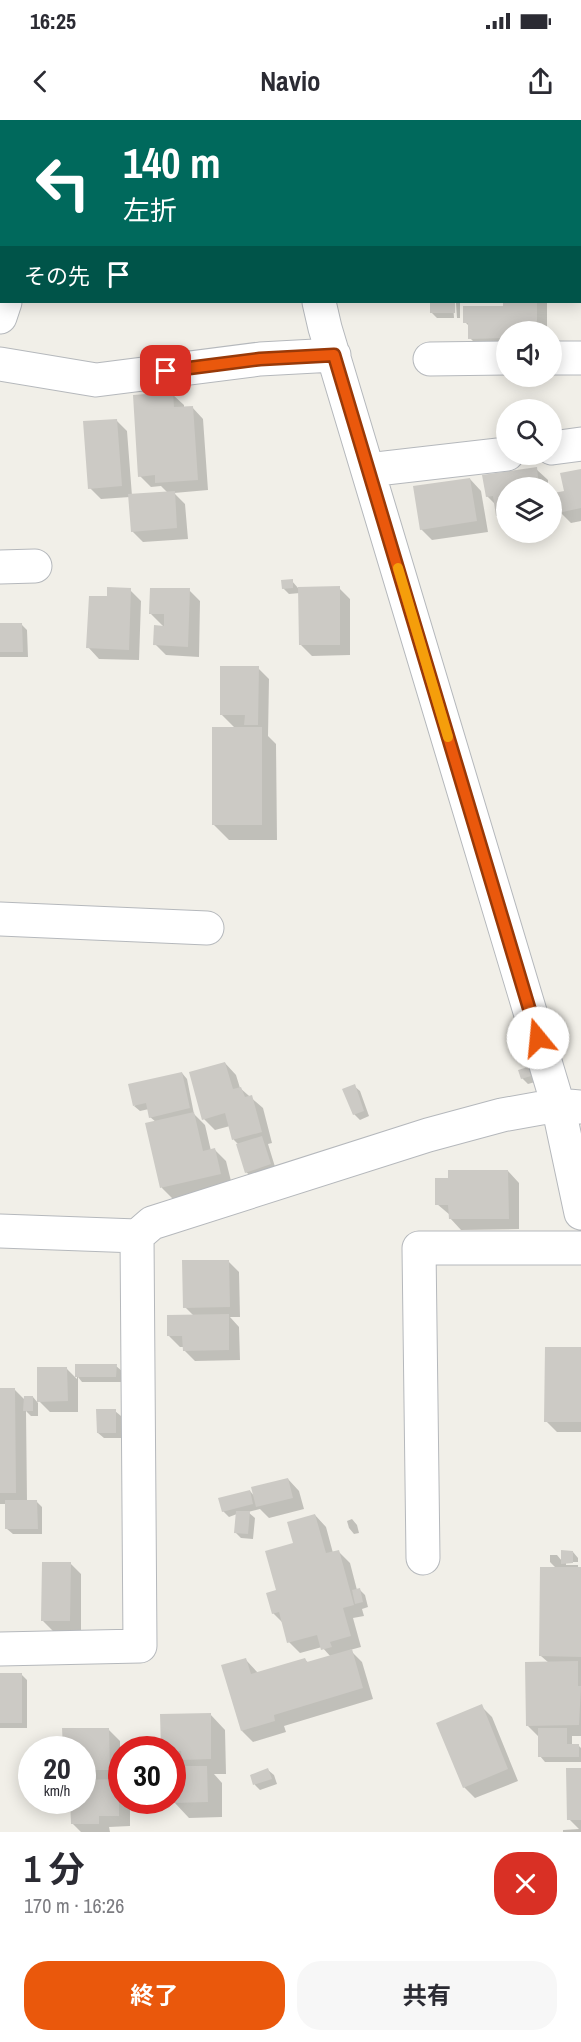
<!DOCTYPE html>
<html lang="ja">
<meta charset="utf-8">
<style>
body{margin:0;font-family:"Archivo Narrow","Noto Sans JP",sans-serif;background:#f7f7f7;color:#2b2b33;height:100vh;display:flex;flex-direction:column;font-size:22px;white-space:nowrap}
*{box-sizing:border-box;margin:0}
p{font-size:20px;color:#7c7c81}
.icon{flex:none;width:33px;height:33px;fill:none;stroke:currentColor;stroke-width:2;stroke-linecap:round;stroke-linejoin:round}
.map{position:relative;height:1712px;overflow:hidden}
.drawer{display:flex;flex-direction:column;background:#fff;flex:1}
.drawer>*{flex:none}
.hud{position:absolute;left:0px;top:0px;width:582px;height:183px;box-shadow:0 3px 15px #0003;background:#00695c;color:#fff;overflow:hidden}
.fabs{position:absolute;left:496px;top:201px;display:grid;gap:12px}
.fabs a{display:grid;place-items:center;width:66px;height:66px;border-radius:50%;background:#fff;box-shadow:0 3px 15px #0003;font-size:30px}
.speed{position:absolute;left:18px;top:1616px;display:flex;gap:12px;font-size:30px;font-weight:700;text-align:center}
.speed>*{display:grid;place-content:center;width:78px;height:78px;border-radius:50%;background:#fff;box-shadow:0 3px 15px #0003;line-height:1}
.speed small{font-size:15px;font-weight:400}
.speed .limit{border:9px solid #d22;background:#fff;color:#111}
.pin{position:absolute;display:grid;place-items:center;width:51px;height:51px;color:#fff;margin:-26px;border-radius:12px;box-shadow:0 3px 9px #0006}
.me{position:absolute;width:66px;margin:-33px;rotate:343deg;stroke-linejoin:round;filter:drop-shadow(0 0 4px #0008)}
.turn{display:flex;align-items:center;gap:21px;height:126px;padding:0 24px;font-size:27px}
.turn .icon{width:78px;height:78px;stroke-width:2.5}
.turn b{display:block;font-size:42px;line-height:51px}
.then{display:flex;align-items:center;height:57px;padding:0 24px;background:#0003;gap:12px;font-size:22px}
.round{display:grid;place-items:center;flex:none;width:63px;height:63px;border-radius:24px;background:#f7f7f7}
.headline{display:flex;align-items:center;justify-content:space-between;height:102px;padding:0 24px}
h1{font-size:36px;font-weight:700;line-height:45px}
.cta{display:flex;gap:12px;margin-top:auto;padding:12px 24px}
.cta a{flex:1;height:69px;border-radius:24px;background:#ea580c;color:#fff;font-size:24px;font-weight:700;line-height:69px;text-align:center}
.cta a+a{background:#f7f7f7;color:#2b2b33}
.status{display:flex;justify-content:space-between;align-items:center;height:42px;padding:0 30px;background:#fff;direction:ltr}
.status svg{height:16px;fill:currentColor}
header{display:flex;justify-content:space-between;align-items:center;height:78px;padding:0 24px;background:#fff;font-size:27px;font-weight:700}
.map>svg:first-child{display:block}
.shadow{fill:#0003}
.building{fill:#cccac5}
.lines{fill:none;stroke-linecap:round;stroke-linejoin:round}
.minor-casing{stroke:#b5b8bc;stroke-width:35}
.minor{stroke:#fff;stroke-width:33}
.route-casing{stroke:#983908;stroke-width:15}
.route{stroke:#ea580c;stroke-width:10}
.slow{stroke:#f59e0b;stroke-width:10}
</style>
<div class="status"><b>16:25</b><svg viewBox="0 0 49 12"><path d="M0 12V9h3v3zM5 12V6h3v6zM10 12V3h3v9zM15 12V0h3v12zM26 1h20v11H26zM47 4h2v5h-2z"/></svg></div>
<header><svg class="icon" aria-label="back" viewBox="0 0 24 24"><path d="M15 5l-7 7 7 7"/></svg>Navio<svg class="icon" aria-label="share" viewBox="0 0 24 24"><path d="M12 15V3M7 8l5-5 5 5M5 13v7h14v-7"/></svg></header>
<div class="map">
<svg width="581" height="1712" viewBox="0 0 581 1712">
<rect width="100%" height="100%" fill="#f1efe8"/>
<path class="shadow" d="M98,0h36l2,2h-38z
M216,0h24v2z
M265,0h52l4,2h-57z
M574,0h7v32l-1,-30h-6z
M580,131h1v50h-1z
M431,182h61v1h-32v15h-3l-1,-15h-3l1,15h-17l-6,-6z
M505,182h42v30h-40v17h-26l-11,-11v-11l-5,-5 40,-15z
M172,274l12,11v3l8,-1 11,12 5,71 -34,3 11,11 3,35 -45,3 -11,-11 -2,-34 -29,2 -11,-11 26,-68 11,11 5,65 36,-3 -7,-7 -10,1 -11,-11z
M536,349l12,11v8h-41v37l-10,-9 -1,-11 -9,-9z
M581,350v51l-10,2 -11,-11 5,-20z
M470,359l11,12 7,41 -56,8 -11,-11z
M514,412h32l-28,4z
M292,461l6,7h41l11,11v56l-38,1 -11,-11 -1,-52 -11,1 -6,-6z
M130,470l11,11 -2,59 -40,-1 -11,-12 20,-49z
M189,470l11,11 -1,56 -33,-2 -11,-11 9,-17 -13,-13z
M0,505h22l5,5 1,27h-28z
M258,548l11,11 -1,57 8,8 1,96h-48l-16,-16 22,-96 -14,-14z
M225,943l11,12 4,13 23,20 9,35 -4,1 8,26 -24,7 -6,-5 -7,-27 -5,-5 -4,-14 -15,4 -11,-11z
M528,948l5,6 2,8 -7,2 -6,-6z
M182,953l5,6 7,35 11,11 6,26 4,-1 11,11 6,24 -59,14 -11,-11 -6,-66 -6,-5 -1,-8 -9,2 -6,-5z
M354,966l6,5 9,25 -9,4 -6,-6z
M508,1051l11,12v46l-58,1 -11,-12v-3l-13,-11z
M228,1141l11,11 1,45h-10l9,10 1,33 -45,1 -11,-11v-3h-4l-11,-11 25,-20 -9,-9z
M581,1229v83h-24l-11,-11z
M77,1246h39l6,5 -1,11h-39l-4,-5v35h-28l-11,-11 28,-32 10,10z
M0,1270h15l10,10 8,-3 5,6v13h-7l-5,-5 1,90h9l6,6v27h-29l-6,-5 -1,-25h-6z
M115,1291l6,5v22h-17l-6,-5z
M288,1359l11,12 5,18 -35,9 -9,-9 -12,3 7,6 -2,21 -12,-1 -5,-5 1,-19 -8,3 -6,-6 27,-20 5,6z
M315,1395l11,12 7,26 5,-2 12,12 7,27 2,-1 6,6 3,12 -6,2 2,7 -11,2 8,29 -11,3 12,12 11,37 -89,27 2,6 -33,10 -11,-11 4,-71 12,13 47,-13 4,3 22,-6 -9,-10 -22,6 -11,-11 -5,-18 -11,-11 4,-22 18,-47z
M352,1399l5,6 2,8 -5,1 -5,-6 -2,-7z
M573,1432l5,6v4h-12v3h12v4h3v167h-9v9h6l3,3v14h-36l-5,-6 -1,-19 -11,-11 21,-63 -8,-7 15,-88 -6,-6v-7h7l5,6z
M70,1443l11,11v58h-27l-11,-11z
M0,1554h21l6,6v48h-27z
M481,1586l11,11 26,64 -43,17 -11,-11z
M210,1594l15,16 1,44h-12l8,9v34l-33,1 -15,-16 6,-34 -8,-8v-11z
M108,1609l12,12v39h-2l4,4v16h8v26l-21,1 1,5h-29l-9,-9v-23h10v-51h-18z
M581,1649v63h-18v-2l16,-1 -10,-10z
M268,1650l6,5 3,9 -17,6 -5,-5 -4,-10z"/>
<path class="building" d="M430,182h25v11h-25z
M503,182h34v30h-30v6l-39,1v-16h-5v-17h40z
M173,272l1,15 19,-1 5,74 -43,3v-8l-17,2 -5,-82z
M117,299l5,67 -34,3 -5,-68z
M537,347l2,21h-32v39h-2l-1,-11h-8l-3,-20 -7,1 -4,-22z
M581,349v39l-23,5 -4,-20 10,-2 -4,-18z
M470,358l7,43 -57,9 -7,-44z
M175,371l2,37 -46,4 -3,-38z
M293,459v9l-11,1 -1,-9z
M340,466v59h-41l-1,-58z
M107,467l24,1 -2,62 -43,-2 3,-52h18z
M150,468h40l-2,59 -35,-2 1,-20 10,1v-12h-15z
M0,503h22l1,29h-23z
M220,546h39l-1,59h-14l1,-10h-25z
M212,607h50v98h-50z
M225,942l8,27 8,-2 4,10 7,-2 10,37 -30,8 -7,-27 -23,7 -13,-48z
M528,947l3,9 -10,3 -3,-9z
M182,952l8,36 -41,10 -3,-15 -13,3 -5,-22z
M355,964l9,27 -11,4 -11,-26z
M194,992l9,39 12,-3 6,26 -61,14 -15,-65z
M262,1016l9,28 -26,9 -9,-29z
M448,1050h60l1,49h-60l-1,-14h-13v-27h13z
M182,1140h47l1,47 -47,1z
M229,1194v36l-46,1 -1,-15h-15v-21z
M545,1227h36v75h-37z
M75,1244h42l-1,13h-41z
M37,1247h30l1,34 -31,1z
M0,1268h15l1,105h-16z
M24,1276h9v15h-10z
M96,1289h20v24h-19z
M288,1358l5,20 -37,9 -5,-20z
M250,1370l3,14 -31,8 -4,-14z
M5,1380h32l1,29h-33z
M236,1391h14l-2,23 -14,-1z
M315,1394l11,39 13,-3 15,55 -11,3 8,28 -21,6 2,5 -11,3 -4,-15 -30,8 -8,-31 -7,2 -6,-21 10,-3 -11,-39 28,-8 -6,-21z
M561,1430l12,1v12l-12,1z
M42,1442h29l-1,59h-29z
M540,1447h41v90l-42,-1z
M360,1468l3,14 -8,2 -3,-14z
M352,1529l11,39 -89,27 1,6 -34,10 -20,-66 25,-7 5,16 54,-16 2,4z
M578,1541v25h3l-2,39 -53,1 -1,-64z
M0,1553h22v50h-22z
M482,1584l26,65 -45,19 -27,-65z
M211,1593v46l-29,1 -1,-9 -20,-2 -1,-35z
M62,1608h47l1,42h-28v-21h-19z
M538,1608h29v16h12v13h-41z
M172,1646h35l1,36 -36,1z
M268,1648l4,11 -19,6 -3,-10z
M566,1648h15v52h-14z
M119,1659v37h-20v8h-28l-1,-24h12v-20z"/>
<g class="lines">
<defs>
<path id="minor" d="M70,2v-2
M347,2v-2
M580,113h1
M319,182l6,26 233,777 23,108
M0,197l5,-15
M552,238h29
M430,239l77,-1
M0,244l96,16 164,-21 74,-4
M552,328l29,-4
M368,350l139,-16
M0,447l35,-1
M0,799l207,9
M0,1111l137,5 15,-13 276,-88 74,-20 56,-10 21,2
M423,1438l-4,-310h162
M0,1529l140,-3 -3,-410"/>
</defs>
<use href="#minor" class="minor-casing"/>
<use href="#minor" class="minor"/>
</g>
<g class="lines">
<defs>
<path id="route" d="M166,251l94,-12 74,-4 204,683"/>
</defs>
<use href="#route" class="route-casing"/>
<use href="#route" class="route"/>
<path class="slow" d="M398,448l50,169"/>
</g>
</svg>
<div class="fabs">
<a><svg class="icon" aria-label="sound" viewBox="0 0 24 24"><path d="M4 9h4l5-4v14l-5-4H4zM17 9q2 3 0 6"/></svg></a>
<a><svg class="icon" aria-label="search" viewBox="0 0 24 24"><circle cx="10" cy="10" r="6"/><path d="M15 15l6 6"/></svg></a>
<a><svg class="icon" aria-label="layers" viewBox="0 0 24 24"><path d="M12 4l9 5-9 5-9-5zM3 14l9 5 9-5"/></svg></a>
</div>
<div class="speed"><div>20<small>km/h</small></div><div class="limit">30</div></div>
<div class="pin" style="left:166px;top:251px;background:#d93025"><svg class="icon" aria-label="arrive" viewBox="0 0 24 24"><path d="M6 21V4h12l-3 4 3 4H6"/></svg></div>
<svg class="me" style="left:538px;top:918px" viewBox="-20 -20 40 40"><circle r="19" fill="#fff"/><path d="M0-13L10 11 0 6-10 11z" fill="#ea580c"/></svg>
<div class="hud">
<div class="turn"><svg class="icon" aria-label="left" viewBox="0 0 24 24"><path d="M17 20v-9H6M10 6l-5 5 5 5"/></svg><div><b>140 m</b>左折</div></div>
<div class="then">その先<svg class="icon" aria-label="arrive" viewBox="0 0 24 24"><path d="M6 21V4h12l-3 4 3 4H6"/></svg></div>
</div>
</div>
<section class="drawer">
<div class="headline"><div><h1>1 分</h1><p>170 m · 16:26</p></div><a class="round" style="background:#d93025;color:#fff"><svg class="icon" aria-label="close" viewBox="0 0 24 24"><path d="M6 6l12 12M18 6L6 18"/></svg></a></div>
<div class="cta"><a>終了</a><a>共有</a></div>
</section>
